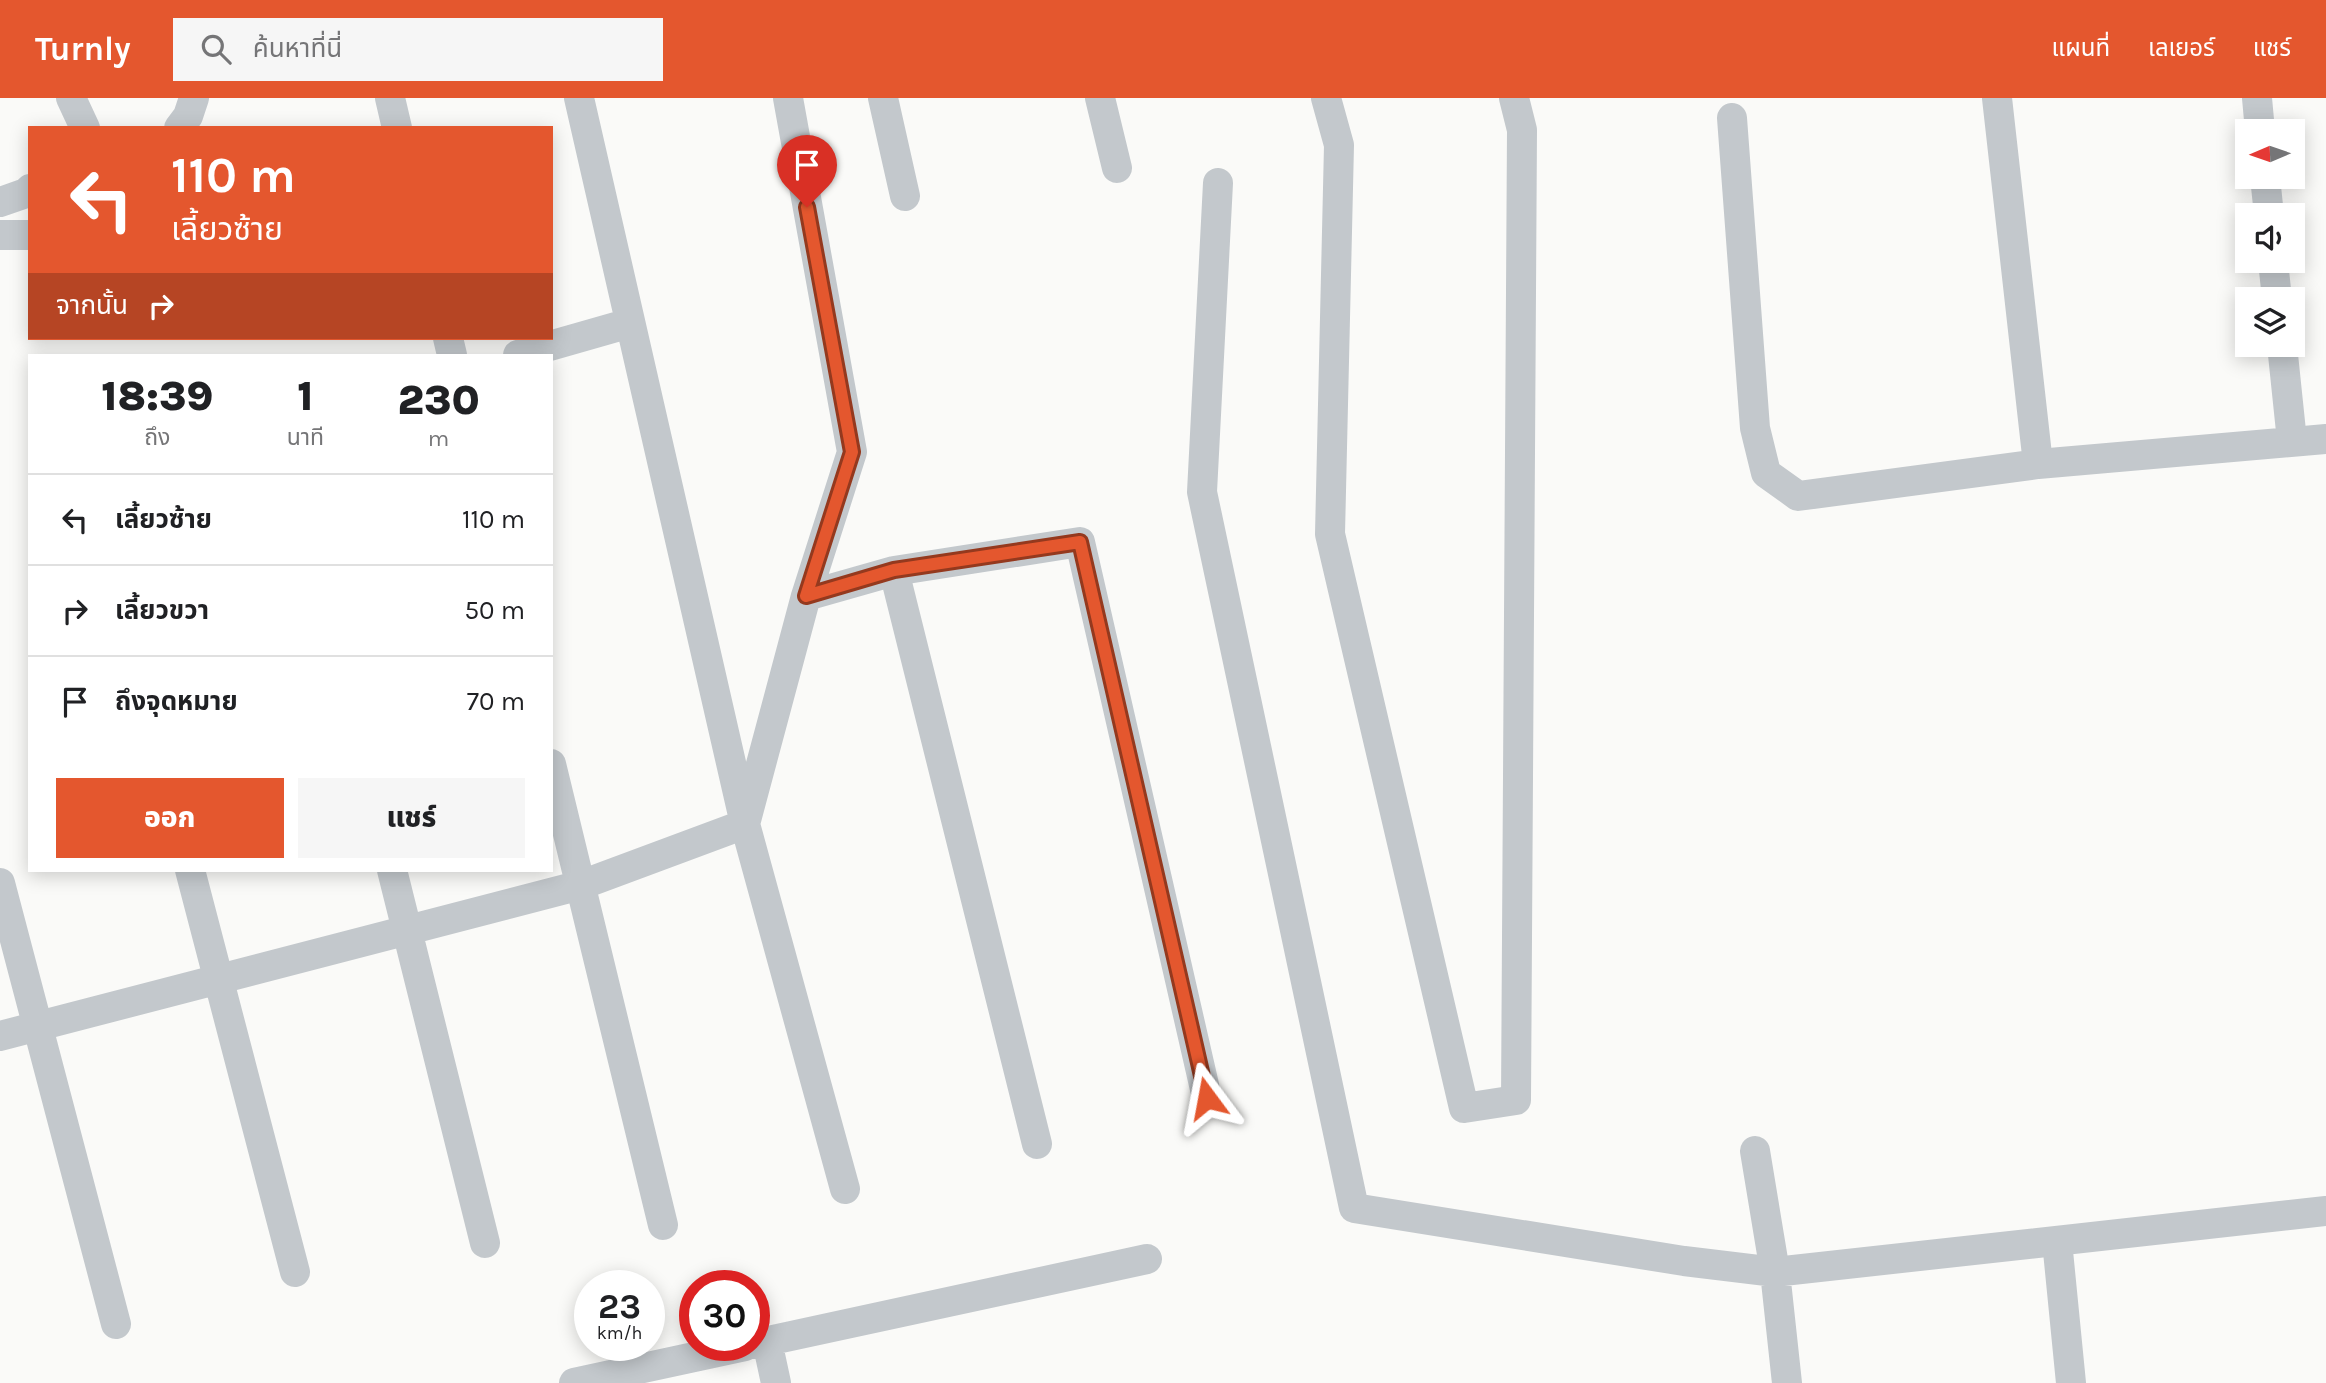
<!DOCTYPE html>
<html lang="th">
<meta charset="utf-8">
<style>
body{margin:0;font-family:Karla,"Noto Sans Thai",sans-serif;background:#f6f6f6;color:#202124;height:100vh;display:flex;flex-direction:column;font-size:26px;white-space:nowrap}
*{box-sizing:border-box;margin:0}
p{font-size:23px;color:#757577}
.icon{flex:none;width:38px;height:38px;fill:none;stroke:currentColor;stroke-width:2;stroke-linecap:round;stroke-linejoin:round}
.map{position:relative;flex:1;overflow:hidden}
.side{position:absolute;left:28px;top:256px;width:525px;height:518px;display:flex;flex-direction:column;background:#fff;border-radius:0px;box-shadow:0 4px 18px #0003}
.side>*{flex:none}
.hud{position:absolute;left:28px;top:28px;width:525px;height:214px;border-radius:0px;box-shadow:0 4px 18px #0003;background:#e4572e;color:#fff;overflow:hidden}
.needle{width:46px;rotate:268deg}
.tools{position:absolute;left:2235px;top:21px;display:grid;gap:14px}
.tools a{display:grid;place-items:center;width:70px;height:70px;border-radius:0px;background:#fff;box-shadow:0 4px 18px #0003;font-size:35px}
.speed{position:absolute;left:574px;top:1172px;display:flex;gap:14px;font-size:35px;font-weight:700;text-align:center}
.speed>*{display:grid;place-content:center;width:91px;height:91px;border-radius:50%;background:#fff;box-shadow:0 4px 18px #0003;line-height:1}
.speed small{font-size:18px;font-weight:400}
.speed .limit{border:10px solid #d22;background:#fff;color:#111}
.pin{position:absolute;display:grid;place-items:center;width:60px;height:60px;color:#fff;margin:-72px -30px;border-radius:50% 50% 50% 0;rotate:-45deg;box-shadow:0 0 7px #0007}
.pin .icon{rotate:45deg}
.me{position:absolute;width:77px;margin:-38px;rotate:347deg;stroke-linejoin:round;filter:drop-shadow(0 0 5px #0008)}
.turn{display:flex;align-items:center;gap:24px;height:147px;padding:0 28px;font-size:32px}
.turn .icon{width:91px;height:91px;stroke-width:2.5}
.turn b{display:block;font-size:49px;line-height:60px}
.then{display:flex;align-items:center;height:66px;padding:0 28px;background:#0003;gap:14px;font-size:26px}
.eta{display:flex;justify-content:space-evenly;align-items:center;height:119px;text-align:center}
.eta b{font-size:42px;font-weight:800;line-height:49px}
.primary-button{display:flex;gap:14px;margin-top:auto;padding:14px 28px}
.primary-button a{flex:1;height:80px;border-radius:0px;background:#e4572e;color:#fff;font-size:28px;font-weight:800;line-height:80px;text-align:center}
.primary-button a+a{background:#f6f6f6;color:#202124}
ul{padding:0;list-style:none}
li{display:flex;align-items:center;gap:21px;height:91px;padding:0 28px;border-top:2px solid #e0e0e0}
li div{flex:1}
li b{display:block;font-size:26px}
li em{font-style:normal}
header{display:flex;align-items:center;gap:42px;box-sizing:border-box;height:98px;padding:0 35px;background:#e4572e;color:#fff}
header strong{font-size:33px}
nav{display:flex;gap:38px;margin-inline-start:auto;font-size:24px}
.search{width:490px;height:63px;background:#f6f6f6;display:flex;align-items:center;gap:18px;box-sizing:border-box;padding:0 24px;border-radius:0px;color:#757577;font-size:26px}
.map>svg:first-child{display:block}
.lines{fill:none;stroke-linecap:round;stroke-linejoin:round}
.minor{stroke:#c3c8cc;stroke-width:30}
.route-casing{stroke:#94391e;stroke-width:18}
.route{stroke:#e4572e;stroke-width:12}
</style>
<header>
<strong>Turnly</strong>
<div class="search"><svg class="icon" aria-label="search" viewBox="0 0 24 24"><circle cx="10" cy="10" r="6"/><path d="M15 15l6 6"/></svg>ค้นหาที่นี่</div>
<nav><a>แผนที่</a><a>เลเยอร์</a><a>แชร์</a></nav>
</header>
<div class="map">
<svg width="2326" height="1285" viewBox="0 0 2326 1285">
<rect width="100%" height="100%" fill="#fafaf8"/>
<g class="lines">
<path class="minor" d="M71,0l14,30
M390,0l7,30
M579,0l166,726 100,365
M788,0l64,354 -46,144
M883,0l22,98
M1100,0l17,70
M1326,0l13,47 -9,389 134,574 52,-8 6,-970 -8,-32
M1997,0l41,366
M2257,0l3,33
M1732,20l23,310 11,45 32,23 240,-32 288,-25
M179,30l9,-12 6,-18
M2265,79l4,38
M1218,85l-16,309 152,716 330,53 91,11 551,-61
M0,104l26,-9 4,-4
M0,137h30
M2273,163l4,38
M448,240l4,17
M2282,247l10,96
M518,257l112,-32
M894,473l143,573
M551,666l112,461
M190,772l105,402
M392,772l93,373
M0,785l116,441
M0,938l581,-151 164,-61 61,-228 88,-25 186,-29 127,556
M1755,1053l20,121 12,111
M2057,1143l14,142
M767,1243l9,42
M754,1246l393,-85
M574,1285l171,-37"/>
</g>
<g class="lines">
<defs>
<path id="route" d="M807,109l45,245 -46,144 88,-26 186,-28 127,556"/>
</defs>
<use href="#route" class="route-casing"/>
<use href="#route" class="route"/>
</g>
</svg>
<div class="tools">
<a><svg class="needle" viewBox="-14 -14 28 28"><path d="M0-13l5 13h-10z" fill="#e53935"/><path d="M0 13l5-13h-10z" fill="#757577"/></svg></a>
<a><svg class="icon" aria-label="sound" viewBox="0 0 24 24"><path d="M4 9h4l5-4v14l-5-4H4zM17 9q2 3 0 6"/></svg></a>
<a><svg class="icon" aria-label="layers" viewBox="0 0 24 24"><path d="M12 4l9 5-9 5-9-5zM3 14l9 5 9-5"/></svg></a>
</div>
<div class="speed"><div>23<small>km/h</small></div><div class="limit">30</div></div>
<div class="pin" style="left:807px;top:109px;background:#d93025"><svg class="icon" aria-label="arrive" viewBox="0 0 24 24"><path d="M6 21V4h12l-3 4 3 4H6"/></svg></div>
<svg class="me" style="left:1207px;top:1000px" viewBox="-20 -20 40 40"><path d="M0-17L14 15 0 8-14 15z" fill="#e4572e" stroke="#fff" stroke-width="4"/></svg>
<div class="hud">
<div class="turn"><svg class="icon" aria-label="left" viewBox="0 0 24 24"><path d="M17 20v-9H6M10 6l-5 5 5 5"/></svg><div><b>110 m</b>เลี้ยวซ้าย</div></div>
<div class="then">จากนั้น<svg class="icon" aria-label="right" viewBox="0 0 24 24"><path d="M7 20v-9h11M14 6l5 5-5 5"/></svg></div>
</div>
<section class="side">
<div class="eta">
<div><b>18:39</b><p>ถึง</p></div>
<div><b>1</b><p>นาที</p></div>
<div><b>230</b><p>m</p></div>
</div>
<ul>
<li><svg class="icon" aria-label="left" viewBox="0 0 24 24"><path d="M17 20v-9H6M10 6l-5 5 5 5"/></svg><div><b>เลี้ยวซ้าย</b></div><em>110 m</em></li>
<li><svg class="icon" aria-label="right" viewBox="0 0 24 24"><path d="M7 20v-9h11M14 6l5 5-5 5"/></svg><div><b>เลี้ยวขวา</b></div><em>50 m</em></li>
<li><svg class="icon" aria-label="arrive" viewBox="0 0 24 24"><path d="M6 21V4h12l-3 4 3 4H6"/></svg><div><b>ถึงจุดหมาย</b></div><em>70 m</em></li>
</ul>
<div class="primary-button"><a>ออก</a><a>แชร์</a></div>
</section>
</div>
